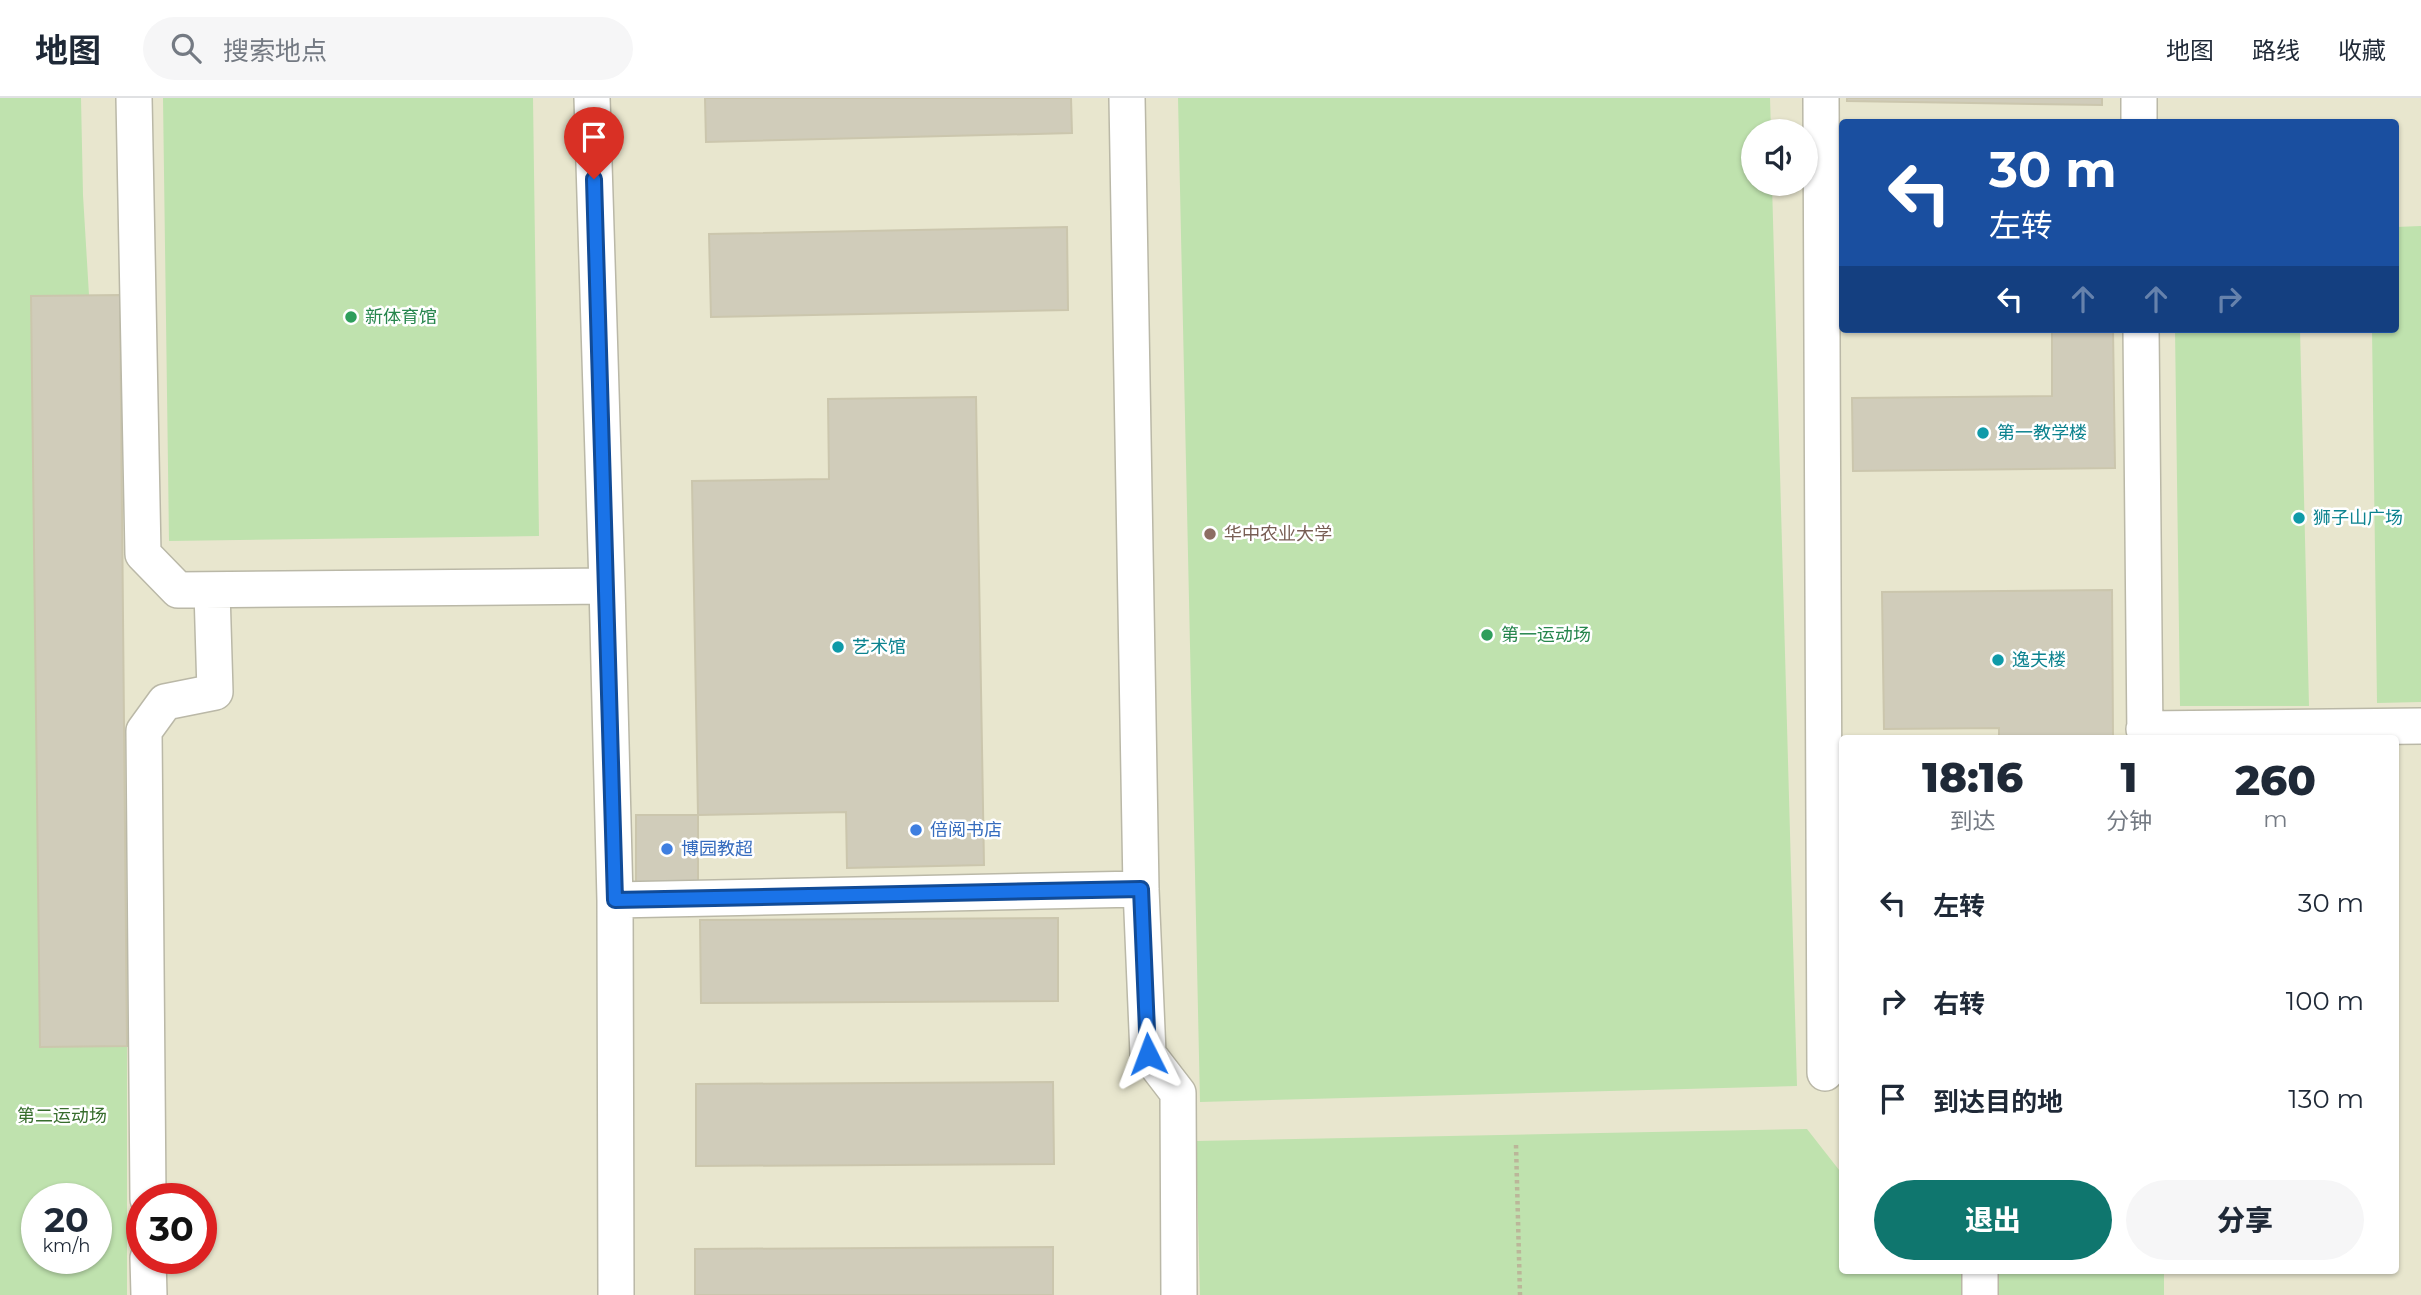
<!DOCTYPE html>
<html lang="zh">
<meta charset="utf-8">
<style>
body{margin:0;font-family:Montserrat,"Noto Sans SC",sans-serif;background:#f6f6f7;color:#1f2937;height:100vh;display:flex;flex-direction:column;font-size:26px;white-space:nowrap}
*{box-sizing:border-box;margin:0}
p{font-size:23px;color:#747a83}
.icon{flex:none;width:38px;height:38px;fill:none;stroke:currentColor;stroke-width:2;stroke-linecap:round;stroke-linejoin:round}
.map{position:relative;flex:1;overflow:hidden}
.details{position:absolute;left:1839px;top:637px;width:560px;height:539px;display:flex;flex-direction:column;background:#fff;border-radius:7px;box-shadow:0 2px 5px #0004}
.details>*{flex:none}
.guide{position:absolute;left:1839px;top:21px;width:560px;height:214px;border-radius:7px;box-shadow:0 2px 5px #0004;background:#1a4fa0;color:#fff;overflow:hidden}
.buttons{position:absolute;left:1741px;top:21px;display:grid;gap:14px}
.buttons a{display:grid;place-items:center;width:77px;height:77px;border-radius:50%;background:#fff;box-shadow:0 2px 5px #0004;font-size:35px}
.speed{position:absolute;left:21px;top:1085px;display:flex;gap:14px;font-size:35px;font-weight:700;text-align:center}
.speed>*{display:grid;place-content:center;width:91px;height:91px;border-radius:50%;background:#fff;box-shadow:0 2px 5px #0004;line-height:1}
.speed small{font-size:18px;font-weight:400}
.speed .limit{border:10px solid #d22;background:#fff;color:#111}
.pin{position:absolute;display:grid;place-items:center;width:60px;height:60px;color:#fff;margin:-72px -30px;border-radius:50% 50% 50% 0;rotate:-45deg;box-shadow:0 0 7px #0007}
.pin .icon{rotate:45deg}
.me{position:absolute;width:77px;margin:-38px;rotate:357deg;stroke-linejoin:round;filter:drop-shadow(0 0 5px #0008)}
.turn{display:flex;align-items:center;gap:24px;height:147px;padding:0 35px;font-size:32px}
.turn .icon{width:91px;height:91px;stroke-width:2.5}
.turn b{display:block;font-size:49px;line-height:60px}
.lanes{display:flex;align-items:center;height:66px;padding:0 35px;background:#0003;justify-content:center;gap:35px;direction:ltr}
.lanes .off{opacity:.35}
.eta{display:flex;justify-content:space-evenly;align-items:center;height:119px;text-align:center}
.eta b{font-size:42px;font-weight:800;line-height:49px}
.action{display:flex;gap:14px;margin-top:auto;padding:14px 35px}
.action a{flex:1;height:80px;border-radius:42px;background:#0f766e;color:#fff;font-size:28px;font-weight:800;line-height:80px;text-align:center}
.action a+a{background:#f6f6f7;color:#1f2937}
ul{padding:0;list-style:none}
li{display:flex;align-items:center;gap:21px;height:98px;padding:0 35px}
li div{flex:1}
li b{display:block;font-size:26px}
li em{font-style:normal}
header{display:flex;align-items:center;gap:42px;box-sizing:border-box;height:98px;padding:0 35px;background:#fff;border-bottom:2px solid #e0e1e3}
header strong{font-size:33px}
nav{display:flex;gap:38px;margin-inline-start:auto;font-size:24px}
.search{width:490px;height:63px;background:#f6f6f7;display:flex;align-items:center;gap:18px;box-sizing:border-box;padding:0 24px;border-radius:38px;color:#747a83;font-size:26px}
.map>svg:first-child{display:block}
.education{fill:#e8e6ce;fill-rule:evenodd}
.green{fill:#bfe2ae;fill-rule:evenodd}
.building{fill:#d0ccba;stroke:#cbc6ad;stroke-width:2}
.lines{fill:none;stroke-linecap:round;stroke-linejoin:round}
.street-casing{stroke:#bab8a7;stroke-width:38}
.path{stroke:#bbb699;stroke-width:4.5;stroke-dasharray:3.5 3.5;stroke-linecap:butt}
.street{stroke:#fff;stroke-width:35}
.route-casing{stroke:#114b97;stroke-width:18}
.route{stroke:#1a73e8;stroke-width:12}
.leisure-dot{fill:#2e9e5b;stroke:#fff;stroke-width:2.5}
.culture-dot{fill:#0f9aa8;stroke:#fff;stroke-width:2.5}
.education-dot{fill:#8d6e63;stroke:#fff;stroke-width:2.5}
.shop-dot{fill:#3f7fe0;stroke:#fff;stroke-width:2.5}
.labels{text-anchor:middle;dominant-baseline:central;stroke-width:5;stroke-linejoin:round;paint-order:stroke}
.leisure-label{font-size:18px;fill:#27864d;stroke:#fff;text-anchor:start}
.culture-label{font-size:18px;fill:#0d838f;stroke:#fff;text-anchor:start}
.education-label{font-size:18px;fill:#785e54;stroke:#fff;text-anchor:start}
.shop-label{font-size:18px;fill:#366cbe;stroke:#fff;text-anchor:start}
.park-label{font-size:18px;fill:#376d2d;stroke:#fff}
</style>
<header>
<strong>地图</strong>
<div class="search"><svg class="icon" aria-label="search" viewBox="0 0 24 24"><circle cx="10" cy="10" r="6"/><path d="M15 15l6 6"/></svg>搜索地点</div>
<nav><a>地图</a><a>路线</a><a>收藏</a></nav>
</header>
<div class="map">
<svg width="2421" height="1197" viewBox="0 0 2421 1197">
<rect width="100%" height="100%" fill="#f0efe3"/>
<path class="education" d="M0,0h2421v1197h-2421zM1843,24h553v207h-553zM1754,33h52v53h-52zM1843,640h553v532h-553zM37,1101h59v59h-59zM142,1101h59v59h-59z"/>
<path class="green" d="M0,0h81l2,97 6,100 -58,2 9,750 87,-1v249h-127zM37,1101h59v59h-59z
M163,0h370l6,438 -370,5z
M1178,0h592l1,33h-17v53h18l25,902 -597,16z
M2421,128v476l-44,1 -5,-374h24v-102z
M2175,231h125l9,377h-129z
M1807,1031l36,46v95l321,1v24h-964l-4,-154z"/>
<path class="building" d="M705,0h366l1,35 -366,9z
M1847,0h255v7l-255,-4z
M1067,129l1,83 -357,7 -2,-83z
M120,197l7,751 -87,1 -9,-751z
M2052,231h61l2,139 -262,3 -1,-73 200,-2z
M976,299l8,468 -137,3 -1,-56 -148,3 -6,-334 137,-2 -1,-80z
M2112,492l1,148h-114v-10l-115,1 -2,-137z
M636,717h62v68l-62,-1z
M1058,820v83l-357,2 -1,-83z
M1053,984l1,82 -358,2v-82z
M1053,1149v48h-358v-46z"/>
<g class="lines">
<defs>
<path id="street" d="M134,0l9,456 35,36 429,-4
M592,0l15,488 8,314 1,395
M1127,0l14,791 7,165 30,39 1,202
M1821,0l4,975
M2139,0v24
M2141,231l4,409
M2144,631l277,-3
M615,802l526,-11
M148,1101l-4,-468 21,-29 50,-10 -3,-101
M148,1160l1,37
M1980,1172v25"/>
</defs>
<use href="#street" class="street-casing"/>
<path class="path" d="M1516,1047l4,150"/>
<use href="#street" class="street"/>
</g>
<g class="lines">
<defs>
<path id="route" d="M594,81l21,721 526,-11 7,165"/>
</defs>
<use href="#route" class="route-casing"/>
<use href="#route" class="route"/>
</g>
<g class="leisure-dot">
<circle cx="351" cy="219" r="7"/>
<circle cx="1487" cy="537" r="7"/>
</g>
<g class="culture-dot">
<circle cx="1983" cy="335" r="7"/>
<circle cx="2299" cy="420" r="7"/>
<circle cx="838" cy="549" r="7"/>
<circle cx="1998" cy="562" r="7"/>
</g>
<circle class="education-dot" cx="1210" cy="436" r="7"/>
<g class="shop-dot">
<circle cx="916" cy="732" r="7"/>
<circle cx="667" cy="751" r="7"/>
</g>
<g class="labels">
<g class="leisure-label">
<text x="365" y="219">新体育馆</text>
<text x="1501" y="537">第一运动场</text>
</g>
<g class="culture-label">
<text x="1997" y="335">第一教学楼</text>
<text x="2313" y="420">狮子山广场</text>
<text x="852" y="549">艺术馆</text>
<text x="2012" y="562">逸夫楼</text>
</g>
<g class="education-label">
<text x="1224" y="436">华中农业大学</text>
</g>
<g class="shop-label">
<text x="930" y="732">倍阅书店</text>
<text x="681" y="751">博园教超</text>
</g>
<g class="park-label">
<text x="62" y="1018">第二运动场</text>
</g>
</g>
</svg>
<div class="buttons">
<a><svg class="icon" aria-label="sound" viewBox="0 0 24 24"><path d="M4 9h4l5-4v14l-5-4H4zM17 9q2 3 0 6"/></svg></a>
</div>
<div class="speed"><div>20<small>km/h</small></div><div class="limit">30</div></div>
<div class="pin" style="left:594px;top:81px;background:#d93025"><svg class="icon" aria-label="arrive" viewBox="0 0 24 24"><path d="M6 21V4h12l-3 4 3 4H6"/></svg></div>
<svg class="me" style="left:1148px;top:956px" viewBox="-20 -20 40 40"><path d="M0-17L14 15 0 8-14 15z" fill="#1a73e8" stroke="#fff" stroke-width="4"/></svg>
<div class="guide">
<div class="turn"><svg class="icon" aria-label="left" viewBox="0 0 24 24"><path d="M17 20v-9H6M10 6l-5 5 5 5"/></svg><div><b>30 m</b>左转</div></div>
<div class="lanes"><svg class="icon" aria-label="left" viewBox="0 0 24 24"><path d="M17 20v-9H6M10 6l-5 5 5 5"/></svg><svg class="icon off" aria-label="ahead" viewBox="0 0 24 24"><path d="M12 20V5M6 11l6-6 6 6"/></svg><svg class="icon off" aria-label="ahead" viewBox="0 0 24 24"><path d="M12 20V5M6 11l6-6 6 6"/></svg><svg class="icon off" aria-label="right" viewBox="0 0 24 24"><path d="M7 20v-9h11M14 6l5 5-5 5"/></svg></div>
</div>
<section class="details">
<div class="eta">
<div><b>18:16</b><p>到达</p></div>
<div><b>1</b><p>分钟</p></div>
<div><b>260</b><p>m</p></div>
</div>
<ul>
<li><svg class="icon" aria-label="left" viewBox="0 0 24 24"><path d="M17 20v-9H6M10 6l-5 5 5 5"/></svg><div><b>左转</b></div><em>30 m</em></li>
<li><svg class="icon" aria-label="right" viewBox="0 0 24 24"><path d="M7 20v-9h11M14 6l5 5-5 5"/></svg><div><b>右转</b></div><em>100 m</em></li>
<li><svg class="icon" aria-label="arrive" viewBox="0 0 24 24"><path d="M6 21V4h12l-3 4 3 4H6"/></svg><div><b>到达目的地</b></div><em>130 m</em></li>
</ul>
<div class="action"><a>退出</a><a>分享</a></div>
</section>
</div>
